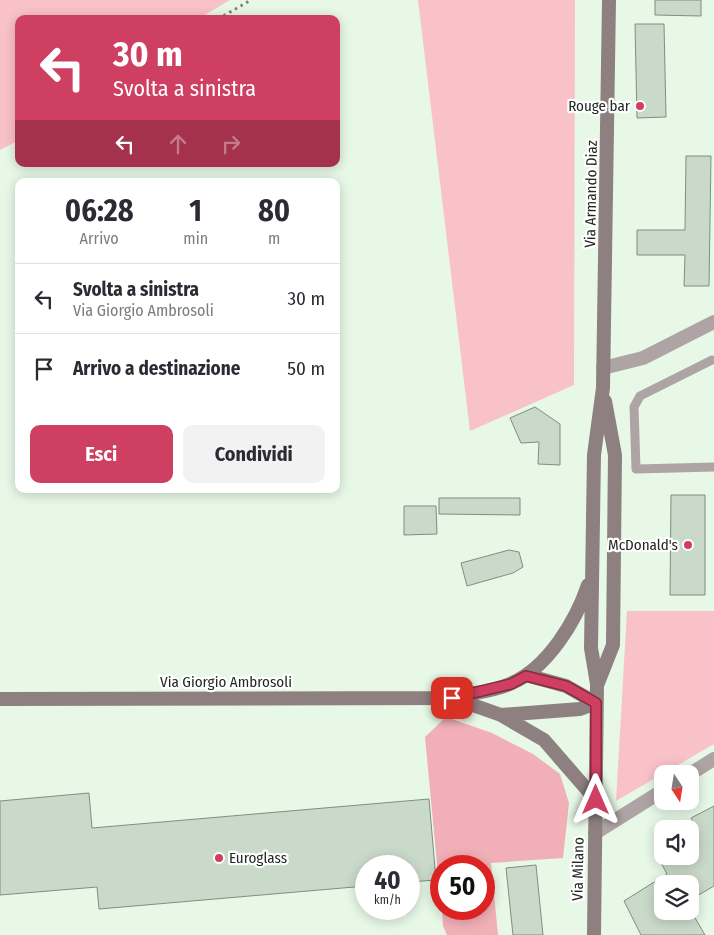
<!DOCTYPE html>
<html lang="it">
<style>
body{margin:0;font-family:"Fira Sans Condensed",sans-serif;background:#f2f2f3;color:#2b2b33;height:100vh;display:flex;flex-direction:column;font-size:19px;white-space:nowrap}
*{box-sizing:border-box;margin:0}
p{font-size:16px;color:#7c7c81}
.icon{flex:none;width:28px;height:28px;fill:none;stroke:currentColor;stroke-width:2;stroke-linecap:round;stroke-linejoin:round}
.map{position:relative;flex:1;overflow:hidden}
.panel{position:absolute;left:15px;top:178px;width:325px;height:315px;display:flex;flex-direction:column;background:#fff;border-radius:10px;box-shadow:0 2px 12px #0003}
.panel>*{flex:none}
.banner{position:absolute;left:15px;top:15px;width:325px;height:152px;border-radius:10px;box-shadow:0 2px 12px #0003;background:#cf3f61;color:#fff;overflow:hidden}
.needle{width:32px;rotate:168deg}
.tools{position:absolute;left:654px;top:765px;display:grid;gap:10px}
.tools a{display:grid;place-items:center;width:45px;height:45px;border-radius:10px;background:#fff;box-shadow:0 2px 12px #0003;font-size:25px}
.speed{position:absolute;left:355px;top:855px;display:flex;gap:10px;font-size:25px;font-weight:700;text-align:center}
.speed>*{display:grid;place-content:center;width:65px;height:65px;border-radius:50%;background:#fff;box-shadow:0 2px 12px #0003;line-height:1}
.speed small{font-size:12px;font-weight:400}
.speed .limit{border:8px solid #d22;background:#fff;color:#111}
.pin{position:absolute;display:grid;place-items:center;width:42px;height:42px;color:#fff;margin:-21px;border-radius:10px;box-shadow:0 2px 8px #0006}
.me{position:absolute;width:55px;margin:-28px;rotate:0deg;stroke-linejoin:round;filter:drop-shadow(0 0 4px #0008)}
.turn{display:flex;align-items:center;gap:18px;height:105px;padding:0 15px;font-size:22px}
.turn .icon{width:65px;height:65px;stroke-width:2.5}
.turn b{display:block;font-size:35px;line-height:42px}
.lanes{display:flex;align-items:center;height:48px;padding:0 15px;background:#0003;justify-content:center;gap:25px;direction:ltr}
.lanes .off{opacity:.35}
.eta{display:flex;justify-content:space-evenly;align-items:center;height:85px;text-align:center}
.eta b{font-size:30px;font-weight:700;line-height:35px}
.button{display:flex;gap:10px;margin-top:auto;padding:10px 15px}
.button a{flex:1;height:58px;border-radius:10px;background:#cf3f61;color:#fff;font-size:20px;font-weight:700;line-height:58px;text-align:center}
.button a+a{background:#f2f2f3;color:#2b2b33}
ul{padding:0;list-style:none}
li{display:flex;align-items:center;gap:15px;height:70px;padding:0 15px;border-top:1px solid #e1e1e2}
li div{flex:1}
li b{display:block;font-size:19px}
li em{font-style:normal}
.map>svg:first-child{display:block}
.green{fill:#f9c2c8}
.forest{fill:#f1b0b7}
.building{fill:#cadaca;stroke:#7f8e7f}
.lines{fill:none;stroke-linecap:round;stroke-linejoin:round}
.path{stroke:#7b867b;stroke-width:3;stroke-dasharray:2.5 4;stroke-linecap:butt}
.service{stroke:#afa4a5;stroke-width:9}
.minor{stroke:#afa4a5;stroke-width:14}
.secondary{stroke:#8e7f80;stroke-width:14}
.route-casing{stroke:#87293f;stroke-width:12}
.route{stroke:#cf3f61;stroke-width:9}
.poi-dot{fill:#cf3f61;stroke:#fff;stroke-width:2}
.labels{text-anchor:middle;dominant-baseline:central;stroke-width:4.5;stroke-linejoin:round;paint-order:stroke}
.poi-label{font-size:15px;fill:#222822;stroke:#fff;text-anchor:end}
.street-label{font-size:15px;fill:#222822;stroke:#fff}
</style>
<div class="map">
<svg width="714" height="935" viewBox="0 0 714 935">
<rect width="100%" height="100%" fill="#e7f8e7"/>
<path class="green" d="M0,0h230l-32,19h-179v121l-19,10z
M418,0h157l-1,385 -104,46z
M627,611h87v133l-98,57z"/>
<path class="forest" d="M446,717l46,16 41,21 27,20 9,29 -6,55 -72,5 7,72h-51l-4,-9 -1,-17h42v-43h-43v40l-16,-169z"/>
<path class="building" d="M655,0h46v16l-46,-1z
M635,24h29l2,93 -29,1z
M686,156h25l-2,130h-25l1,-31h-48v-25h48z
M535,407l25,17v41l-22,-1 1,-22 -18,1 -11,-25z
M671,495h34v100h-35z
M439,498h81v17l-81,-1z
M404,506h32l1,28 -33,1z
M509,550l10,2 4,15 -10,6 -46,13 -6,-23z
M89,793l3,35 337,-29 7,81 -27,2v-16h-43v20l-267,23 -2,-22 -97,8v-94z
M714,806v80l-24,14v-16h-28v27h28v-2l15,26h-64l-17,-34 43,-27 -12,-23 7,-4v9h28v-24l7,-4 -6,-10z
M536,865l7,70h-30l-7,-67z"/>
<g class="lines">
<path class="path" d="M218,19l33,-19"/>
<path class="service" d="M712,360l-72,36 -6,11 2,62 78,-2"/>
<path class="minor" d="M603,368l40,-10 71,-36
M690,774l24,-15
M595,833l67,-42"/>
<path class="secondary" d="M526,675l40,11 30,17
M598,683l15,-38 2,-190 -10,-54
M453,698l48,17 43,25 52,60
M0,699l452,-1c19,-5 43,-7 60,-15 36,-16 64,-62 76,-98
M501,715l79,-6 16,-6
M594,935l3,-251 -6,-36 3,-193 9,-67 6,-388"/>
</g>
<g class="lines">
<defs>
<path id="route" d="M452,698l59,-14 15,-8 40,10 30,17v97"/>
</defs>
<use href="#route" class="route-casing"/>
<use href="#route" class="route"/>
</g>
<g class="poi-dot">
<circle cx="640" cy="106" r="5"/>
<circle cx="688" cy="545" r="5"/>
<circle cx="219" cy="858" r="5"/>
</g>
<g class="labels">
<g class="poi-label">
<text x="630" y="106">Rouge bar</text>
<text x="678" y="545">McDonald's</text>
<text x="229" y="858" text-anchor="start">Euroglass</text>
</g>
<g class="street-label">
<text transform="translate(591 194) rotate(-89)">Via Armando Diaz</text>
<text x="226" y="682">Via Giorgio Ambrosoli</text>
<text transform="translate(578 869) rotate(-89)">Via Milano</text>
</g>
</g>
</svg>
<div class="tools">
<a><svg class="needle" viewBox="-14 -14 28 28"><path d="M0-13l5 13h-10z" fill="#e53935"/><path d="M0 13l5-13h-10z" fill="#7c7c81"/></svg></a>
<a><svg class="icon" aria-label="sound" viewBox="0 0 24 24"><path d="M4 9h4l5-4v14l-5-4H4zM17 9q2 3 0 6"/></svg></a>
<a><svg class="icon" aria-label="layers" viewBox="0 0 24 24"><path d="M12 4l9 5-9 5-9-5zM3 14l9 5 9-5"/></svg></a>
</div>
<div class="speed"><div>40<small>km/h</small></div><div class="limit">50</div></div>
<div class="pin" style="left:452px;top:698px;background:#d93025"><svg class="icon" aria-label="arrive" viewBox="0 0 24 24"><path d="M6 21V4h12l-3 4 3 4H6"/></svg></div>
<svg class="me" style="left:596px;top:800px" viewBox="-20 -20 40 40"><path d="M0-17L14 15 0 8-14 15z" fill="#cf3f61" stroke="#fff" stroke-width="4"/></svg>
<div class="banner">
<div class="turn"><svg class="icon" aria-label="left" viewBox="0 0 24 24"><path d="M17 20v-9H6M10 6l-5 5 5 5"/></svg><div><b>30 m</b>Svolta a sinistra</div></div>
<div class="lanes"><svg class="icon" aria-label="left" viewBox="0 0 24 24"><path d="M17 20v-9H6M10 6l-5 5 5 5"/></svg><svg class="icon off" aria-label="ahead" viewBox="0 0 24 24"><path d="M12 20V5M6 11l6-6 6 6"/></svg><svg class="icon off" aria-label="right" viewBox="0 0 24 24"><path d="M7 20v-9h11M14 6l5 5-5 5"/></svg></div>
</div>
<section class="panel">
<div class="eta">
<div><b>06:28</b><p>Arrivo</p></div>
<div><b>1</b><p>min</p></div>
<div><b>80</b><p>m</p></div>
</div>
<ul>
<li><svg class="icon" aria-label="left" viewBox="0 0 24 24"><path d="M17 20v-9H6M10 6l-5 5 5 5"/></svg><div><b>Svolta a sinistra</b><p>Via Giorgio Ambrosoli</p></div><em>30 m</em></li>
<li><svg class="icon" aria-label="arrive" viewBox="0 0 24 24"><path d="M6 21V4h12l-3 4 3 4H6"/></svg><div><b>Arrivo a destinazione</b></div><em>50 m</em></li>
</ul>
<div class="button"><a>Esci</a><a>Condividi</a></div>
</section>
</div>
